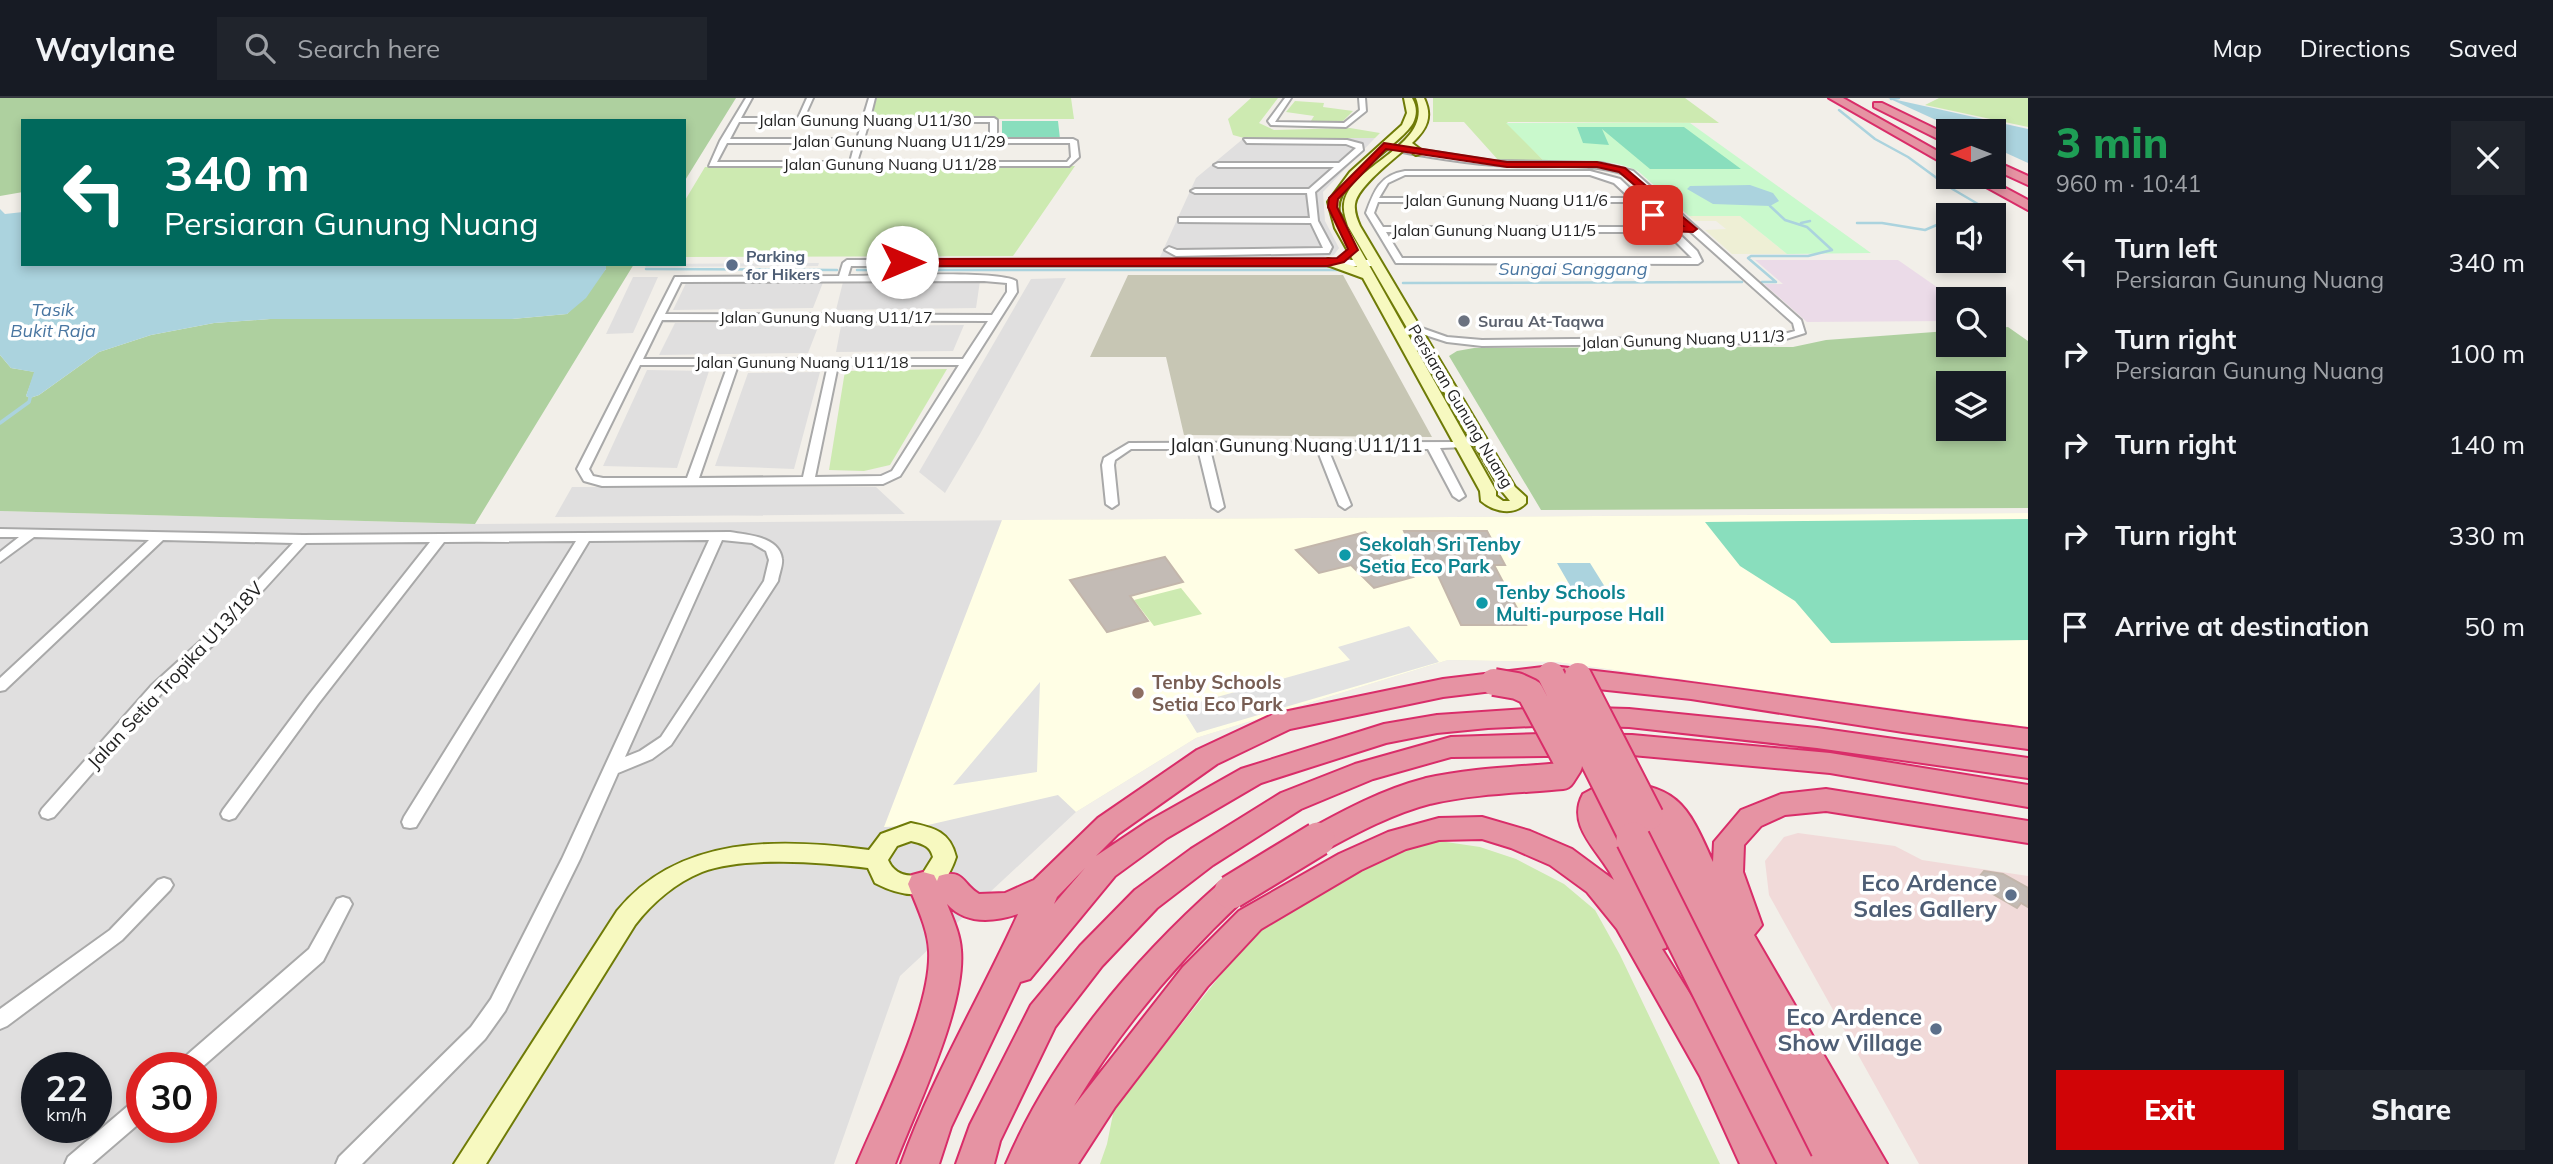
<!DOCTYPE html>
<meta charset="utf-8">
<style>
body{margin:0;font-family:Mulish,sans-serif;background:#20242c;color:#f1f3f6;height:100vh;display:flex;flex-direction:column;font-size:26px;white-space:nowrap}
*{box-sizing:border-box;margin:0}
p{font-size:23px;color:#9ea1a6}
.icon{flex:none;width:38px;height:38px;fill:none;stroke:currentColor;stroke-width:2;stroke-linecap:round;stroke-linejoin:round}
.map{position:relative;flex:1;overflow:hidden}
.drawer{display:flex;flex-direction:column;background:#171b24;width:525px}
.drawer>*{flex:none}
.top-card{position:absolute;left:21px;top:21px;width:665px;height:147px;border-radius:0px;box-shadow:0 4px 10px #0003;background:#00695c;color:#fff;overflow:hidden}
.needle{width:46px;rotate:270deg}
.controls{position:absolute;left:1936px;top:21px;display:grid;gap:14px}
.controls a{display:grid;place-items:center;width:70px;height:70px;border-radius:0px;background:#171b24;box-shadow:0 4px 10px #0003;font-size:35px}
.speed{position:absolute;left:21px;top:954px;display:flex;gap:14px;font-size:35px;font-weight:700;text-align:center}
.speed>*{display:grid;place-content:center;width:91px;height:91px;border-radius:50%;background:#171b24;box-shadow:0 4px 10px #0003;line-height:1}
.speed small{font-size:18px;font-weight:400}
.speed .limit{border:10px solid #d22;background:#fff;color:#111}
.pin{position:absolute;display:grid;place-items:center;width:60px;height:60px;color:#fff;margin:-30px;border-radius:14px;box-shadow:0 4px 10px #0006}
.me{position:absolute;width:77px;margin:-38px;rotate:90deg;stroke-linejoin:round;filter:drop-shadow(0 0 5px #0008)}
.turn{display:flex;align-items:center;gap:24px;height:147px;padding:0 28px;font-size:32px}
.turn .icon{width:91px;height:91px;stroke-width:2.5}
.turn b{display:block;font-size:49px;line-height:60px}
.round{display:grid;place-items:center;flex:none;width:74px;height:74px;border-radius:0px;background:#20242c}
.summary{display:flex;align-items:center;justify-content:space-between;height:119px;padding:0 28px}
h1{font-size:42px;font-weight:800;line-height:52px;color:#1e9e55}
.primary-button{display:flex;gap:14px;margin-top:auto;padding:14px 28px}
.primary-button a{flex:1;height:80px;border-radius:0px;background:#d00406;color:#fff;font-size:28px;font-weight:800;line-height:80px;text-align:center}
.primary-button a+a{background:#20242c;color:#f1f3f6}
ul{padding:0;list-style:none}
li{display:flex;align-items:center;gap:21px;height:91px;padding:0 28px}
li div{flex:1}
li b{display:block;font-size:26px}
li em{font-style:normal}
header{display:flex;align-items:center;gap:42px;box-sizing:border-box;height:98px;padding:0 35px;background:#171b24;border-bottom:2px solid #363941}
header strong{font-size:33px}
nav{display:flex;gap:38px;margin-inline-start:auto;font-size:24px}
.search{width:490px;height:63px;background:#20242c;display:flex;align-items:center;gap:18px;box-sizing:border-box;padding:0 24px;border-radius:0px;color:#9ea1a6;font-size:26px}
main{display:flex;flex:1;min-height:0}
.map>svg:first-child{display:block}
.residential{fill:#e0dfdf;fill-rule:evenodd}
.commercial{fill:#f1dad9}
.industrial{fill:#ebdbe8}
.education{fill:#fffee5}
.construction{fill:#c7c6b4}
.farmland{fill:#eeefd5}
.grass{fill:#cdeab1}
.forest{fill:#aed09f;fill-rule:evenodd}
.park{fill:#c9f9cc}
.pitch{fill:#89debd}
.parking{fill:#e2e2e2}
.water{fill:#abd3de}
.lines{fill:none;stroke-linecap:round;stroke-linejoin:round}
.stream-far1{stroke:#abd3de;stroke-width:2.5}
.stream{stroke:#abd3de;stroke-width:3.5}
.building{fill:#c3bbb5;stroke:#c3b6ab;stroke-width:2}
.street-casing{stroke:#a9a9a9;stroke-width:4}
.secondary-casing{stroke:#6f7b07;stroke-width:4}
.highway-casing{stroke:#d92d69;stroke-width:4}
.street{fill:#fff;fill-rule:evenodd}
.secondary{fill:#f7f9c0;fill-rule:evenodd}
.highway{fill:#e693a3;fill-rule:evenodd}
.highway-bridge-far1-casing{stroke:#d92d69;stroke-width:30;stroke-linecap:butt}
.highway-bridge-casing{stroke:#d92d69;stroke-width:37;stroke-linecap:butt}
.highway-bridge-far1{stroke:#e693a3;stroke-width:26}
.highway-bridge{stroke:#e693a3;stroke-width:33}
.route{fill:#d00406;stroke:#870304;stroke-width:2}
.service-dot{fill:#5c6f8a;stroke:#fff;stroke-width:2.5}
.worship-dot{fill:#6b7280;stroke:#fff;stroke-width:2.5}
.culture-dot{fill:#0f9aa8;stroke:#fff;stroke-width:2.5}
.education-dot{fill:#8d6e63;stroke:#fff;stroke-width:2.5}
.labels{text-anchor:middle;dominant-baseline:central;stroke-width:7;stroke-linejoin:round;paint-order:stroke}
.far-street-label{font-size:16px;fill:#222;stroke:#fff}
.far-service-label{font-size:16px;font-weight:bold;fill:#4e5e75;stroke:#fff;text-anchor:start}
.far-worship-label{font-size:16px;font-weight:bold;fill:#5b616d;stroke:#fff;text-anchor:start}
.far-water-label{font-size:18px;font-style:italic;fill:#4976a1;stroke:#fff}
.street-label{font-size:19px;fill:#222;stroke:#fff}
.culture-label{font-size:19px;font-weight:bold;fill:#0d838f;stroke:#fff;text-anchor:start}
.education-label{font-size:19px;font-weight:bold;fill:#785e54;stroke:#fff;text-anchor:start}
.near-service-label{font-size:23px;font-weight:bold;fill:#4e5e75;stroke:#fff;text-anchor:end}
</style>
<header>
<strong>Waylane</strong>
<div class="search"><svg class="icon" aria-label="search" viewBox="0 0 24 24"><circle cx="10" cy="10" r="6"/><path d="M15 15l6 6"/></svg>Search here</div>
<nav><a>Map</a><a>Directions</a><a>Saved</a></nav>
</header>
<main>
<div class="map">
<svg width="2028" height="1066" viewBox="0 0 2028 1066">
<rect width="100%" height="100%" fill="#f2efe9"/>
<path class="residential" d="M1244,40h131l-52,54 2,29 14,27 -5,7 -11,2h-163l36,-79z
M633,179h25l-25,56 -27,1z
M1066,180l-86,156 -35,59 -26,-21 112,-193z
M824,182l-11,28 -140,2 14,-29z
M980,183l-4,27 -140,2 7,-28z
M820,224l-12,31 -149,2 16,-32z
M964,227l-11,26 -117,1 5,-26z
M647,272l62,1 -32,97 -74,-2z
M820,274l-26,97 -79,-3 33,-93z
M572,389h304l29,27 -350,3z
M0,413l475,13 1553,-11v214l-472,-65 -108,-2 -252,78 -120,74 -176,164 -66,188h-834zM37,970h59v59h-59zM142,970h59v59h-59z"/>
<path class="commercial" d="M1798,735l97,13 27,14 106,16v288h-109l-150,-269 -4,-34 19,-24z"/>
<path class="industrial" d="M1755,162h143l56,39h-6v22l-141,1 -43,-38h19z"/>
<path class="education" d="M2028,415v214l-472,-65 -108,-2 -252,78 -120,74 -18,-17 -130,30 -44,2 118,-307z"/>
<path class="construction" d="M1128,177h215l89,162 -248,-2 -18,-78h-76z"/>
<path class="farmland" d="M1689,118h51l47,38h-55l-27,-24 21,-1 -10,-8h-21z"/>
<path class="grass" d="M877,0h194l3,21h-204z
M1251,0h27l-19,25 15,7 76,-2 30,5 -5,5h-131l-11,-3 -5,-16z
M1433,0h252l34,25 -212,-1 37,39h-45l-35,-39h-31z
M1939,0h89v29l-103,-22z
M1295,3l29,2 -1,4 30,4 -11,11 -33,2 5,-8 -28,-4z
M1075,68l-62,90 -329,1v-55l21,-35z
M947,271l-57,96 -26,6 -35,-1 16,-99z
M1181,490l21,26 -48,12 -20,-26z
M1426,741l54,8 36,12 48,25 31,26 25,45 100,209h-620l7,-20 7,-35 148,-186 72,-43z"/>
<path class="forest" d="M0,0h736l-52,84v-61h-661v71l-23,4z
M606,166h28l-159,260 -475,-13v-156l11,13 24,4 -9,24 4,2 9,-3 60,-43 52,-17 63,-12 56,-4h242l55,-5 39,-45z
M2008,229l20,14v167l-487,2 -92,-154 8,-5 17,-3 319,-1 33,-7 122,-9v14h45v-17zM1948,285h45v46h-45z"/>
<path class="park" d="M1506,25h184l181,130 -84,1 -47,-38h-51l-51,-45c-28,-14 -63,-10 -94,-10z"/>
<path class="pitch" d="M1002,23h56l2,18h-58z
M1577,29h107l57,42h-91l-48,-40 7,16 -26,-2z
M2028,421v121l-197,3 -36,-42 -55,-35 -35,-44z"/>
<path class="parking" d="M819,165l-1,3 -173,1 2,-3z
M1409,528l30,36 -242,71 -16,-26 169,-47 -12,-13z
M1040,584l-3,90 -84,13z"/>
<path class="water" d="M1888,0l140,31v34l-35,-16v-16h-33z
M1750,87l23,8 6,8 -9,5 -57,-2 -26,-15 3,-3z
M0,111l5,5 18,-2v52h583v5l-20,29 -19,16 -55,5h-242l-56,4 -63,12 -52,17 -60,43 -9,3 -4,-2 8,-24 -23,-4 -11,-13z
M1557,465h33l20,32 -34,1z"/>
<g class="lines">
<path class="stream-far1" d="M1891,1l8,-1
M1839,12l36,29 33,18 41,30 46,27
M1801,125l9,-2
M1857,125h25l43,7 14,-6 9,1
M646,171l191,1
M857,172h483
M1762,184h14l-28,-24 3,-2h57l24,-6 -25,-23 -22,-7 -15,-14
M1403,185l339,-1"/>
<path class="stream" d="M0,325l29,-21 1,-4"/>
</g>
<path class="building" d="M1404,433h83l18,34h-11l32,60h-65l-25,-54 -13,4z
M1365,434l48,45 -39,11 -23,-23 -32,8 -23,-23z
M1165,459l18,25 -53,14 18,25 -41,11 -37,-52z
M1984,773l19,3 25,14v19l-7,-4 -4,5 -43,-25z"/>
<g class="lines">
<defs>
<path id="street" d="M746,0h6l-11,20h57l9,-20h6l-9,20h59l6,-20h6l-5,20h124l3,2v19h76l4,2 2,16 -10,9h-360l11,-25zM739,24h123l-5,17h-127zM869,24h121v17h-126zM727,45h128l-5,19h-133zM863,45h207l1,14 -4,5h-210z
M1285,0h6l-16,24 69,1 16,-13 -1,-12h6l1,13 -20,16 -75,-2 -3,-4z
M1244,41l103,1 15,4 1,6 -48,42 3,29 14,26 -3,6 -153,3 -11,-6 4,-3 8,3 146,-2 -12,-25 -132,-1v-4h131l-3,-25h-112l-4,-2 4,-2h114l25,-22h-116l-4,-2 4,-2h121l17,-15 -10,-4 -99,-1z
M1384,46l108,17 109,2 32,8 168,149 4,13 -32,10 -291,3 -35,-4 -37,-12 -2,-2 5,-3 34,12 35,3 291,-3 22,-6 -2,-8 -166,-148c-38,-14 -77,-7 -117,-9 -43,-2 -87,-10 -129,-18z
M1405,73h185l30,8 51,48h6l1,2 -2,2 21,20 5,10 -4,3 -302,-1 -30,-50c8,-22 14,-38 39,-42zM1405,77h185l24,8 16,15h-251l9,-15zM1378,104h257l26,25h-278l-9,-14zM1386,134h280l26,26h-290z
M847,162h528l4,3 -4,3h-524l-3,10c29,0 149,-6 168,5l1,11 -117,184 -17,8 -281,2 -18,-5 -7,-12 98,-192 164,-1 4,-13zM984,183l23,2v9l-15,23 -327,-1 16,-32zM662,222l326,1 -25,38h-320zM640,267h88l-41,113h-84l-10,-2 -4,-7zM738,267h90l-25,112 -104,1zM838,267h121l-67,106 -11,5 -66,1z
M1463,344l4,1v4l-27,1 25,48 -6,4 -6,-4 -25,-47h-100l23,56 -6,4 -6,-4 -22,-56h-107l14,58 -6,4 -6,-4 -14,-58h-67l-16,11 -1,5 4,39 -6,4 -6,-4 -4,-39 2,-7 25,-15z
M0,431l303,6 427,-3c17,3 49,4 52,27 1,6 -3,15 -4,22l-107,164 -19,14 -34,14 -38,86 -75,152 -20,28 -123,125h-26l3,-7 132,-130 20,-28 71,-140 147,-319 -120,1 -173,286 -6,1 -6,-1 -2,-5 2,-5 172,-276 -132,1 -126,162 -83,114 -6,2 -6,-2 -2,-4 2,-4 85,-114 122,-154 -124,1 -91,100 -54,51 -107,123 -6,2 -6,-2 -2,-4 2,-4 109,-123 54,-49 88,-94 -130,-3 -158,150 -5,1v-13l149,-138 -115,-3 -34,25v-10l19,-15h-19zM722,442l30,3 14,8 3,9 -5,21 -103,156 -21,14 -15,6z
M164,780l6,2 3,5 -3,5 -48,50 -115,86 -7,3v-20l110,-79 48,-50z
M343,799l6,2 3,5 -29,57 -122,107h-24l3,-7 129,-112 28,-50z
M142,999v24l-50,43h-27l3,-7 67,-57z"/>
<path id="secondary" d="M1404,0h8c5,9 5,16 1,25 -15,25 -80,57 -74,89l157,279v5l7,5h7l-9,-11 -153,-264c-2,-7 -5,-14 -4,-22 5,-40 91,-58 72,-106h8c9,19 3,31 -12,45l13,10 -9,2 -10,-7c-13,12 -49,39 -51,56 -1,8 2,15 5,22l155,261 11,10v6c-12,13 -32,9 -45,-2l-1,-10 -117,-213 -41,-15 6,-4 29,8 -22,-39 -7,-26 22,-30 52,-47 5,-12z
M911,725c24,5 39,9 45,34 -14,44 -46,44 -81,26l-7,-15c-45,-6 -125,-12 -166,4 -27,11 -50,31 -67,53l-149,239h-32l163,-253c62,-76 163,-73 252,-61l12,-16zM911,743c11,3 19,4 22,16l-10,16c-15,6 -29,1 -35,-13l9,-14z"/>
<path id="highway" d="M1829,0h14l105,59v9z
M1874,5h8l66,32v9l-74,-37z
M1993,62l35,16v9l-35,-16z
M1968,79h17l43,23v10z
M1551,568c160,17 318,43 477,63v20l-125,-17 -212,-33 -140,-15 -108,13 -153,32 -73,35 -99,70 -22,22 51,-34 94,-53 143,-45 53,-9 121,-8 71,2 188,19 211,30v20l-211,-30 -188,-21 -71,-2 -70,3 -51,5 -51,10 -125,40 -94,55 -52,38 -85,103 -10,3 -69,145 -12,37h-38c31,-87 79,-166 117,-250 -24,8 -52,11 -71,-10 6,15 13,30 14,46 5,57 -45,159 -66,214h-38c23,-55 75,-156 72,-213 -1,-23 -13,-46 -21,-67l4,-9 11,-3 11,3 3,6 2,-5c25,-8 23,8 40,18l26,-1 29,-13 64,-62 99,-68 77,-36 169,-35zM1085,770l-31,36 3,-7z
M1542,636l90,1 198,18 198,32v22l-198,-34 -198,-18 -181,2 -78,22 -72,30 -88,56 -56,43 -55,58 -47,61 -55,114 -6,23h-38l14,-39 61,-120 49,-59 55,-56 56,-41 90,-56 74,-29 96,-27z
M1607,683c70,4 79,20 106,81l1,-20 27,-32 40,-16 45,-5 202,32v22l-202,-32 -41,4 -24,11 -17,19 -1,27 19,53 -8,10 133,229h-75l-177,-348 8,-9c-10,-5 -28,-6 -36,0 -3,20 17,36 27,52 15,24 25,53 37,79l-5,10 -4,1 56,90 60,125h-38l-40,-88 -83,-147 -30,-37 -37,-27 -39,-17 -29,-9 -43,1 -33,9 -45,21 -100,59 -54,58 -92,120 -37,57h-72c46,-108 127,-204 214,-281l11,-4 11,4 4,9 -4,9c-64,60 -123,130 -168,205l109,-139 56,-56 100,-57 49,-22 51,-14 43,-1 48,14 42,18 42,31c-13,-28 -49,-53 -31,-86z"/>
</defs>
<use href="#street" class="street-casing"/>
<use href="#secondary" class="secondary-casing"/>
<use href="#highway" class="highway-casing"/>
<use href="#street" class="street"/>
<use href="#secondary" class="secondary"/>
<use href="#highway" class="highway"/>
<defs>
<path id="highway-bridge-far1" d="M1551,577l83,166
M1578,578l72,140
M1315,743c36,-20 74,-40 113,-50 44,-10 90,-11 134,-15l7,-11 -39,-73 -13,-6 -23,-4"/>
<path id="highway-bridge" d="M1633,741l163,325
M1231,794l87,-53"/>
</defs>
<use href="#highway-bridge-far1" class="highway-bridge-far1-casing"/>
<use href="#highway-bridge" class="highway-bridge-casing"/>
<use href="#highway-bridge-far1" class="highway-bridge-far1"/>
<use href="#highway-bridge" class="highway-bridge"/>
</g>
<path class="route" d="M1384,45l123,19h90l28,6 72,61 -4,3 -28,-1 -15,-14v-4h6l15,13h12l-64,-54 -22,-5h-90l-121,-18 -48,50 -1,8 21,43 -14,12 -16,4h-426l-5,-4 5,-3 435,-1 11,-9 -20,-42 1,-9z"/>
<g class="service-dot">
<circle cx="732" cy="167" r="7"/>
<circle cx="2011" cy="797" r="7"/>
<circle cx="1936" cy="931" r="7"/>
</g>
<circle class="worship-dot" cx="1464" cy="223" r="7"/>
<g class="culture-dot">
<circle cx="1345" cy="457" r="7"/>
<circle cx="1482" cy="505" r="7"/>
</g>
<circle class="education-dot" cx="1138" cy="595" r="7"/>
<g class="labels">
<g class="far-street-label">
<text x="865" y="22">Jalan Gunung Nuang U11/30</text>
<text x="899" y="43">Jalan Gunung Nuang U11/29</text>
<text x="890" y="66">Jalan Gunung Nuang U11/28</text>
<text x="1506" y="102">Jalan Gunung Nuang U11/6</text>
<text x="1494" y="132">Jalan Gunung Nuang U11/5</text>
<text x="826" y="219">Jalan Gunung Nuang U11/17</text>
<text transform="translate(1683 241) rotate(-2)">Jalan Gunung Nuang U11/3</text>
<text x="802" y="264">Jalan Gunung Nuang U11/18</text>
<text transform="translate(1461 308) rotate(59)">Persiaran Gunung Nuang</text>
</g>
<g class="far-service-label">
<text x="746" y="158">Parking<tspan x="746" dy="18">for Hikers</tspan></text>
</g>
<g class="far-worship-label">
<text x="1478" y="223">Surau At-Taqwa</text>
</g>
<g class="far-water-label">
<text x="1573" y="170">Sungai Sanggang</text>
<text x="53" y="211">Tasik<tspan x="53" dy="21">Bukit Raja</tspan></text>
</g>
<g class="street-label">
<text x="1296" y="347">Jalan Gunung Nuang U11/11</text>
<text transform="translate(175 577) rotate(-47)">Jalan Setia Tropika U13/18V</text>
</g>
<g class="culture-label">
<text x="1359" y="446">Sekolah Sri Tenby<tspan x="1359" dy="22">Setia Eco Park</tspan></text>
<text x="1496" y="494">Tenby Schools<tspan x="1496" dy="22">Multi-purpose Hall</tspan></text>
</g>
<g class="education-label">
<text x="1152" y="584">Tenby Schools<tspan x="1152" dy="22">Setia Eco Park</tspan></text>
</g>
<g class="near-service-label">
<text x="1997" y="784">Eco Ardence<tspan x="1997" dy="26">Sales Gallery</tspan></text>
<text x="1922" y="918">Eco Ardence<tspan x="1922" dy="26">Show Village</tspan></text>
</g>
</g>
</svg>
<div class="controls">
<a><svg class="needle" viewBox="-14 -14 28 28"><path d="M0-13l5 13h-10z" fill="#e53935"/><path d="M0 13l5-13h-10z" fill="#9ea1a6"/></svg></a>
<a><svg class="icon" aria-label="sound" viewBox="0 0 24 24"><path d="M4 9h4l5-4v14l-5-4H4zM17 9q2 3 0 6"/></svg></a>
<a><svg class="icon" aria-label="search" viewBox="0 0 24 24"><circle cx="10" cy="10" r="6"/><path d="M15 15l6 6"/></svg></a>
<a><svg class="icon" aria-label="layers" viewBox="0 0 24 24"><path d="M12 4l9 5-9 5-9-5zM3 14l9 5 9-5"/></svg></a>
</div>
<div class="speed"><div>22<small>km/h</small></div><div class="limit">30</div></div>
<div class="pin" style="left:1653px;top:117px;background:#d93025"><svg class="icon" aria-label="arrive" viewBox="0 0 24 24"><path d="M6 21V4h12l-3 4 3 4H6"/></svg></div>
<svg class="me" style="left:902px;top:164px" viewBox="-20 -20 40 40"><circle r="19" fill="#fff"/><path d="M0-13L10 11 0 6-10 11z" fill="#d00406"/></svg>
<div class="top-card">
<div class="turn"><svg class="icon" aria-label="left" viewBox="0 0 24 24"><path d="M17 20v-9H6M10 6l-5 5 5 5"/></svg><div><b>340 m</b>Persiaran Gunung Nuang</div></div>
</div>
</div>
<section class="drawer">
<div class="summary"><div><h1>3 min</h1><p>960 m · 10:41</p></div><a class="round"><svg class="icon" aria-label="close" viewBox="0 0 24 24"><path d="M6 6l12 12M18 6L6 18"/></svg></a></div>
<ul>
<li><svg class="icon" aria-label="left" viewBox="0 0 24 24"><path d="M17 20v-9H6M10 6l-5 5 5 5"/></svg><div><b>Turn left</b><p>Persiaran Gunung Nuang</p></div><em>340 m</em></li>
<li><svg class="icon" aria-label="right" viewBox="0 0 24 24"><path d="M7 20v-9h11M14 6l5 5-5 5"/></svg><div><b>Turn right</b><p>Persiaran Gunung Nuang</p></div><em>100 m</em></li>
<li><svg class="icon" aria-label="right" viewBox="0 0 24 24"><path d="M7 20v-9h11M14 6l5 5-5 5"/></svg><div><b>Turn right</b></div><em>140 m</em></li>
<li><svg class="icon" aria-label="right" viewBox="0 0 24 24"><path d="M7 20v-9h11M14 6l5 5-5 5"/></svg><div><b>Turn right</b></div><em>330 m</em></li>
<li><svg class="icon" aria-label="arrive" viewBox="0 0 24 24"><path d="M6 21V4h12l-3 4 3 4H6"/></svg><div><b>Arrive at destination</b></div><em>50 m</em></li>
</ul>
<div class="primary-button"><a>Exit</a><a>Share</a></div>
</section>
</main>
